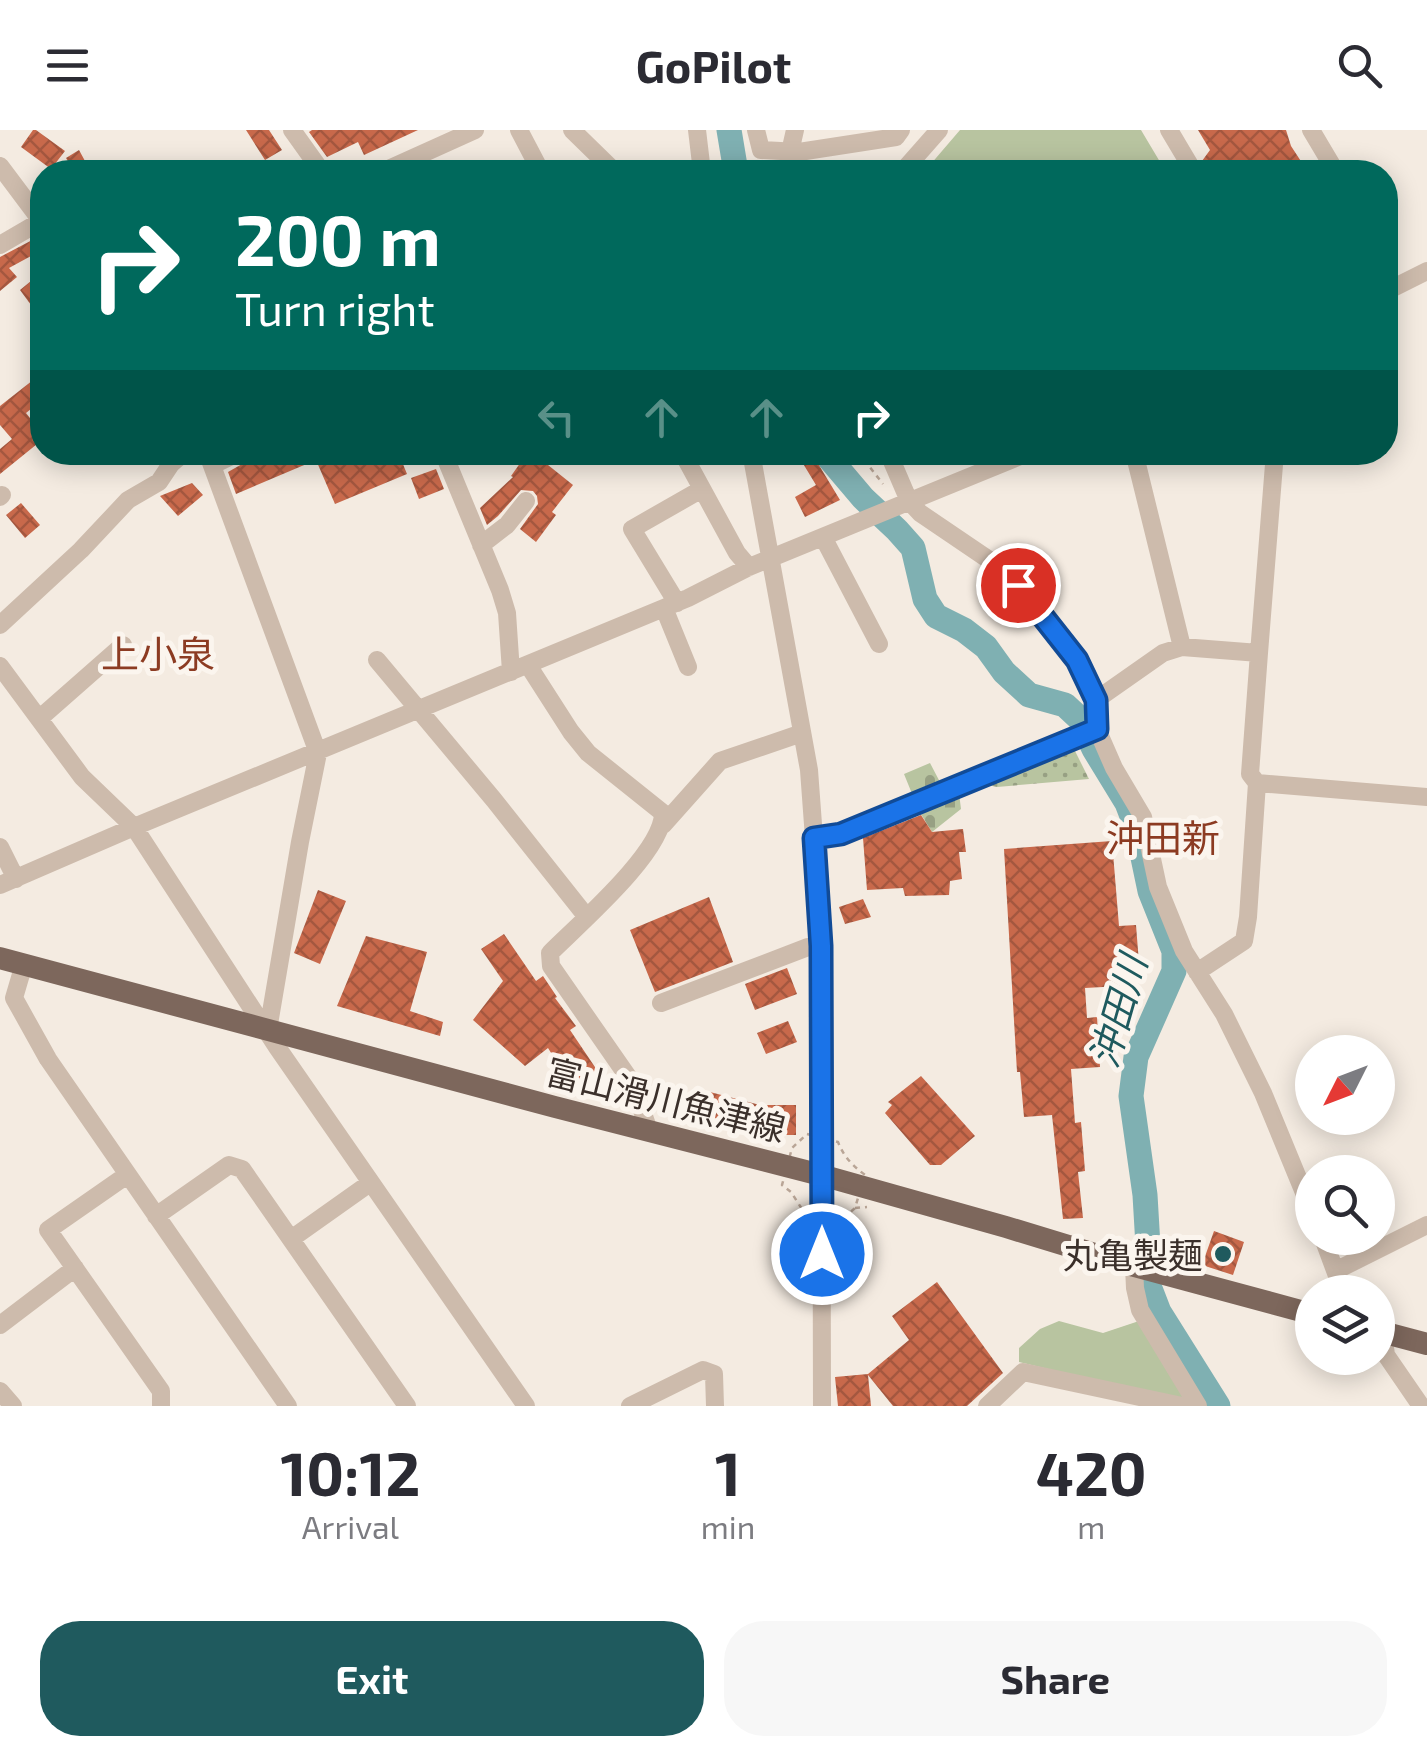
<!DOCTYPE html>
<meta charset="utf-8">
<style>
body{margin:0;font-family:"Exo 2","Noto Sans JP",sans-serif;background:#f7f7f7;color:#2b2b33;height:100vh;display:flex;flex-direction:column;font-size:38px;white-space:nowrap}
*{box-sizing:border-box;margin:0}
p{font-size:32px;color:#7c7c81}
.icon{flex:none;width:55px;height:55px;fill:none;stroke:currentColor;stroke-width:2;stroke-linecap:round;stroke-linejoin:round}
.map{position:relative;height:1276px;overflow:hidden}
.sheet{display:flex;flex-direction:column;background:#fff;flex:1}
.sheet>*{flex:none}
.top-card{position:absolute;left:30px;top:30px;width:1368px;height:305px;border-radius:40px;box-shadow:0 5px 25px #0003;background:#00695c;color:#fff;overflow:hidden}
.needle{width:65px;rotate:228deg}
.tools{position:absolute;left:1295px;top:905px;display:grid;gap:20px}
.tools a{display:grid;place-items:center;width:100px;height:100px;border-radius:50%;background:#fff;box-shadow:0 5px 25px #0003;font-size:50px}
.pin{position:absolute;display:grid;place-items:center;width:85px;height:85px;color:#fff;margin:-42px;border:5px solid #fff;border-radius:50%;box-shadow:0 2px 10px #0007}
.me{position:absolute;width:110px;margin:-55px;rotate:0deg;stroke-linejoin:round;filter:drop-shadow(0 0 8px #0008)}
.turn{display:flex;align-items:center;gap:35px;height:210px;padding:0 40px;font-size:45px}
.turn .icon{width:130px;height:130px;stroke-width:2.5}
.turn b{display:block;font-size:70px;line-height:85px}
.lanes{display:flex;align-items:center;height:95px;padding:0 40px;background:#0003;justify-content:center;gap:50px;direction:ltr}
.lanes .off{opacity:.35}
.eta{display:flex;justify-content:space-evenly;align-items:center;height:170px;text-align:center}
.eta b{font-size:60px;font-weight:700;line-height:70px}
.button{display:flex;gap:20px;margin-top:auto;padding:20px 40px}
.button a{flex:1;height:115px;border-radius:40px;background:#1f5a5e;color:#fff;font-size:40px;font-weight:700;line-height:115px;text-align:center}
.button a+a{background:#f7f7f7;color:#2b2b33}
header{display:flex;justify-content:space-between;align-items:center;height:130px;padding:0 40px;background:#fff;font-size:45px;font-weight:700}
.map>svg:first-child{display:block}
.grass{fill:url(#grass-dots)}
.cemetery{fill:url(#cemetery-stones)}
.park{fill:#b8c4a0}
.lines{fill:none;stroke-linecap:round;stroke-linejoin:round}
.river{stroke:#7fb0b2;stroke-width:25}
.building{fill:url(#building-cross-hatch)}
.path{stroke:#b9a596;stroke-width:2.5;stroke-dasharray:5 5;stroke-linecap:butt}
.minor{stroke:#cdbbac;stroke-width:18}
.major{stroke:#7d675c;stroke-width:22}
.route-casing{stroke:#114b97;stroke-width:25}
.route{stroke:#1a73e8;stroke-width:18}
.poi-dot{fill:#1f5a5e;stroke:#fbf5ee;stroke-width:4}
.labels{text-anchor:middle;dominant-baseline:central;stroke-width:10;stroke-linejoin:round;paint-order:stroke}
.street-label{font-size:35px;fill:#3b302b;stroke:#fbf5ee}
.poi-label{font-size:35px;fill:#3b302b;stroke:#fbf5ee;text-anchor:end}
.neighbourhood-label{font-size:38px;fill:#8c3b22;stroke:#fbf5ee}
.water-label{font-size:38px;font-style:italic;fill:#1f5a5e;stroke:#fbf5ee}
</style>
<header><svg class="icon" aria-label="menu" viewBox="0 0 24 24"><path d="M4 6h16M4 12h16M4 18h16"/></svg>GoPilot<svg class="icon" aria-label="search" viewBox="0 0 24 24"><circle cx="10" cy="10" r="6"/><path d="M15 15l6 6"/></svg></header>
<div class="map">
<svg width="1427" height="1276" viewBox="0 0 1427 1276">
<defs>
<pattern id="grass-dots" width="8" height="8" patternUnits="userSpaceOnUse" patternTransform="scale(2.5)"><rect width="8" height="8" fill="#b8c4a0"/><path d="M2 2h.1M6 6h.1" fill="none" stroke="#97a083" stroke-width="1.8" stroke-linecap="round"/></pattern>
<pattern id="cemetery-stones" width="16" height="16" patternUnits="userSpaceOnUse" patternTransform="scale(2.5)"><rect width="16" height="16" fill="#b8c4a0"/><path d="M2 7V4a2 2 0 0 1 4 0v3zM10 15v-3a2 2 0 0 1 4 0v3z" fill="#97a083"/></pattern>
<pattern id="building-cross-hatch" width="8" height="8" patternUnits="userSpaceOnUse" patternTransform="scale(2.5)"><rect width="8" height="8" fill="#c8694b"/><path d="M0 0l8 8M0 8l8-8" fill="none" stroke="#a4573f"/></pattern>
</defs>
<rect width="100%" height="100%" fill="#f4ebe1"/>
<path class="grass" d="M1073,617l16,32 -92,8 -14,-3z"/>
<path class="cemetery" d="M930,633l11,21 18,9 2,16 -29,23 -13,-21 -15,-37z"/>
<path class="park" d="M960,0h181l25,42h-242z
M1059,1191l44,12 36,-12 48,74 -5,6 -163,-39v-14l21,-19z"/>
<g class="lines">
<path class="river" d="M729,0l7,42
M824,322l39,46 34,32 16,18 12,51 11,17 28,14 22,17 18,25 25,23 36,10 15,14 14,30 33,54 10,26 13,62 24,60v20l-38,86 -5,39 14,99 3,51
M1149,1156l10,26 59,94"/>
</g>
<path class="building" d="M33,0h3l29,21 -14,18 -30,-22z
M246,0h23l13,20 -17,10z
M312,0h106l-54,25 -6,-13 -31,15 -18,-25z
M1198,0h88l5,16 17,26h-102l-4,-11 8,-11z
M79,20l12,22h-17l-8,-14z
M38,107l4,13 -33,18 8,9 -17,14v-34z
M42,142v48l-22,-30z
M42,243v27l-16,13 16,20v7l-42,34v-25l12,-10 -12,-14v-19z
M268,322h130l9,22 -72,30 -19,-44 -80,34 -8,-22 23,-13z
M528,322h15l9,8 -4,5 25,20 -21,27 4,3 -20,27 -16,-13 18,-25 -1,-8 -4,-5 -12,-1 -23,26 -11,9 -7,-17 33,-31 -2,-1z
M796,322h15l29,48 -35,17 -10,-20 21,-12z
M436,339l8,20 -25,10 -8,-21z
M192,353l11,12 -25,21 -18,-20z
M21,373l19,22 -15,13 -19,-23z
M921,685l11,17 31,-3 3,23h-7l3,27 -12,2 -1,14 -44,1 -2,-8 -36,2 -4,-52z
M1112,711l7,85 17,-1 3,38 -20,1 2,22 -36,2 2,30 10,-1 3,50 -29,2 4,54 6,-1 4,49 -7,1 5,46 -20,1 -11,-104 -28,2 -4,-45h-3l-13,-223z
M318,760l28,11 -26,63 -26,-11z
M709,767l24,65 -78,30 -25,-62z
M863,769l8,18 -26,7 -6,-17z
M504,804l32,47 7,-5 14,21 -2,1 21,28 -6,4 33,49 -24,18 -31,-49 -23,18 -52,-46 30,-39 -22,-32z
M366,806l61,16 -17,59 33,11 -3,14 -103,-30z
M787,838l10,26 -42,16 -10,-26z
M788,891l9,21 -31,12 -9,-21z
M921,946l54,60 -34,29h-11l-45,-52 7,-8 -4,-3z
M710,962l50,13h36v30h-38v-5l-54,-15z
M1214,1101l30,11 -11,33 -31,-10z
M937,1152l66,91 -36,33h-74l-25,-31 3,31h-33l-3,-29 33,-3 41,-34 -17,-24z"/>
<g class="lines">
<path class="path" d="M858,322l25,32
M807,1004l31,8c6,15 14,23 27,33l-10,33 -15,13 -38,-12 -11,-17 -9,-7 10,-37z
M855,1078l12,-1"/>
<path class="minor" d="M292,0l30,42
M519,0l22,42
M572,0l43,42
M697,0l5,42
M756,0l5,20 38,2 97,-15 5,-7
M1169,0l25,42
M1311,0l25,42
M790,22l5,-22
M0,36l42,56
M382,42l93,-42
M902,42l37,-42
M0,115l41,-24
M1385,162l42,-21
M207,322l111,301 -18,89 -32,188
M443,322l57,138 7,23 4,59
M682,322l55,101 12,14
M751,322l58,318 5,68 7,108 1,460
M888,322l21,49 11,12 84,57 29,31 44,59 19,40 1,29 17,39 29,49 15,70 26,64 40,63 39,79 49,119
M1134,322l48,195
M213,335l27,-13
M0,367l2,-2
M823,407l56,107
M481,415l26,-20 19,-24
M677,473l-45,-74 70,-40
M664,478l24,59
M0,495l81,-75 47,-50 31,-18 12,-18 14,-12
M1259,523l16,-201
M377,530l117,140 92,116
M528,535l43,67 17,21 75,60c0,39 -84,111 -113,140l1,13 82,118 16,47
M0,536l82,111 52,50 143,220 249,359
M1096,570l67,-47 19,-6 77,6 -9,121 7,9 -9,134 -4,24 -47,31
M40,588l83,-73
M1257,653l170,14
M663,695l57,-64 82,-28
M814,708l27,-4 256,-105
M0,717l16,32
M0,755l134,-58 554,-229 61,-31 281,-115
M24,834l-10,34 34,61 240,347
M661,873l147,-56 13,-1
M127,1045l-79,55 113,161v15
M156,1086l73,-51 13,4 165,237
M1323,1108l20,54
M291,1109l79,-56
M1134,1136l1,22 5,22 58,96
M1337,1140l90,-45
M0,1195l75,-57
M1383,1203l3,22 35,51
M0,1261l13,15
M630,1276l73,-36 11,4 1,32
M987,1276l36,-34 159,34"/>
<path class="major" d="M0,828l555,149 266,68 185,52 128,39 178,48
M1378,1201l49,13"/>
</g>
<g class="lines">
<defs>
<path id="route" d="M822,1124l-1,-308 -7,-108 27,-4 256,-105 -1,-29 -19,-40 -59,-75"/>
</defs>
<use href="#route" class="route-casing"/>
<use href="#route" class="route"/>
</g>
<circle class="poi-dot" cx="1223" cy="1124" r="10"/>
<g class="labels">
<g class="street-label">
<text transform="translate(666 969) rotate(14)">富山滑川魚津線</text>
</g>
<g class="poi-label">
<text x="1203" y="1124">丸亀製麺</text>
</g>
<g class="neighbourhood-label">
<text x="158" y="523">上小泉</text>
<text x="1163" y="707">沖田新</text>
</g>
<g class="water-label">
<text transform="translate(1117 881) rotate(-74)">沖田川</text>
</g>
</g>
</svg>
<div class="tools">
<a><svg class="needle" viewBox="-14 -14 28 28"><path d="M0-13l5 13h-10z" fill="#e53935"/><path d="M0 13l5-13h-10z" fill="#7c7c81"/></svg></a>
<a><svg class="icon" aria-label="search" viewBox="0 0 24 24"><circle cx="10" cy="10" r="6"/><path d="M15 15l6 6"/></svg></a>
<a><svg class="icon" aria-label="layers" viewBox="0 0 24 24"><path d="M12 4l9 5-9 5-9-5zM3 14l9 5 9-5"/></svg></a>
</div>
<div class="pin" style="left:1018px;top:455px;background:#d93025"><svg class="icon" aria-label="arrive" viewBox="0 0 24 24"><path d="M6 21V4h12l-3 4 3 4H6"/></svg></div>
<svg class="me" style="left:822px;top:1124px" viewBox="-20 -20 40 40"><circle r="17" fill="#1a73e8" stroke="#fff" stroke-width="3"/><path d="M0-11L8 9 0 5-8 9z" fill="#fff"/></svg>
<div class="top-card">
<div class="turn"><svg class="icon" aria-label="right" viewBox="0 0 24 24"><path d="M7 20v-9h11M14 6l5 5-5 5"/></svg><div><b>200 m</b>Turn right</div></div>
<div class="lanes"><svg class="icon off" aria-label="left" viewBox="0 0 24 24"><path d="M17 20v-9H6M10 6l-5 5 5 5"/></svg><svg class="icon off" aria-label="ahead" viewBox="0 0 24 24"><path d="M12 20V5M6 11l6-6 6 6"/></svg><svg class="icon off" aria-label="ahead" viewBox="0 0 24 24"><path d="M12 20V5M6 11l6-6 6 6"/></svg><svg class="icon" aria-label="right" viewBox="0 0 24 24"><path d="M7 20v-9h11M14 6l5 5-5 5"/></svg></div>
</div>
</div>
<section class="sheet">
<div class="eta">
<div><b>10:12</b><p>Arrival</p></div>
<div><b>1</b><p>min</p></div>
<div><b>420</b><p>m</p></div>
</div>
<div class="button"><a>Exit</a><a>Share</a></div>
</section>
